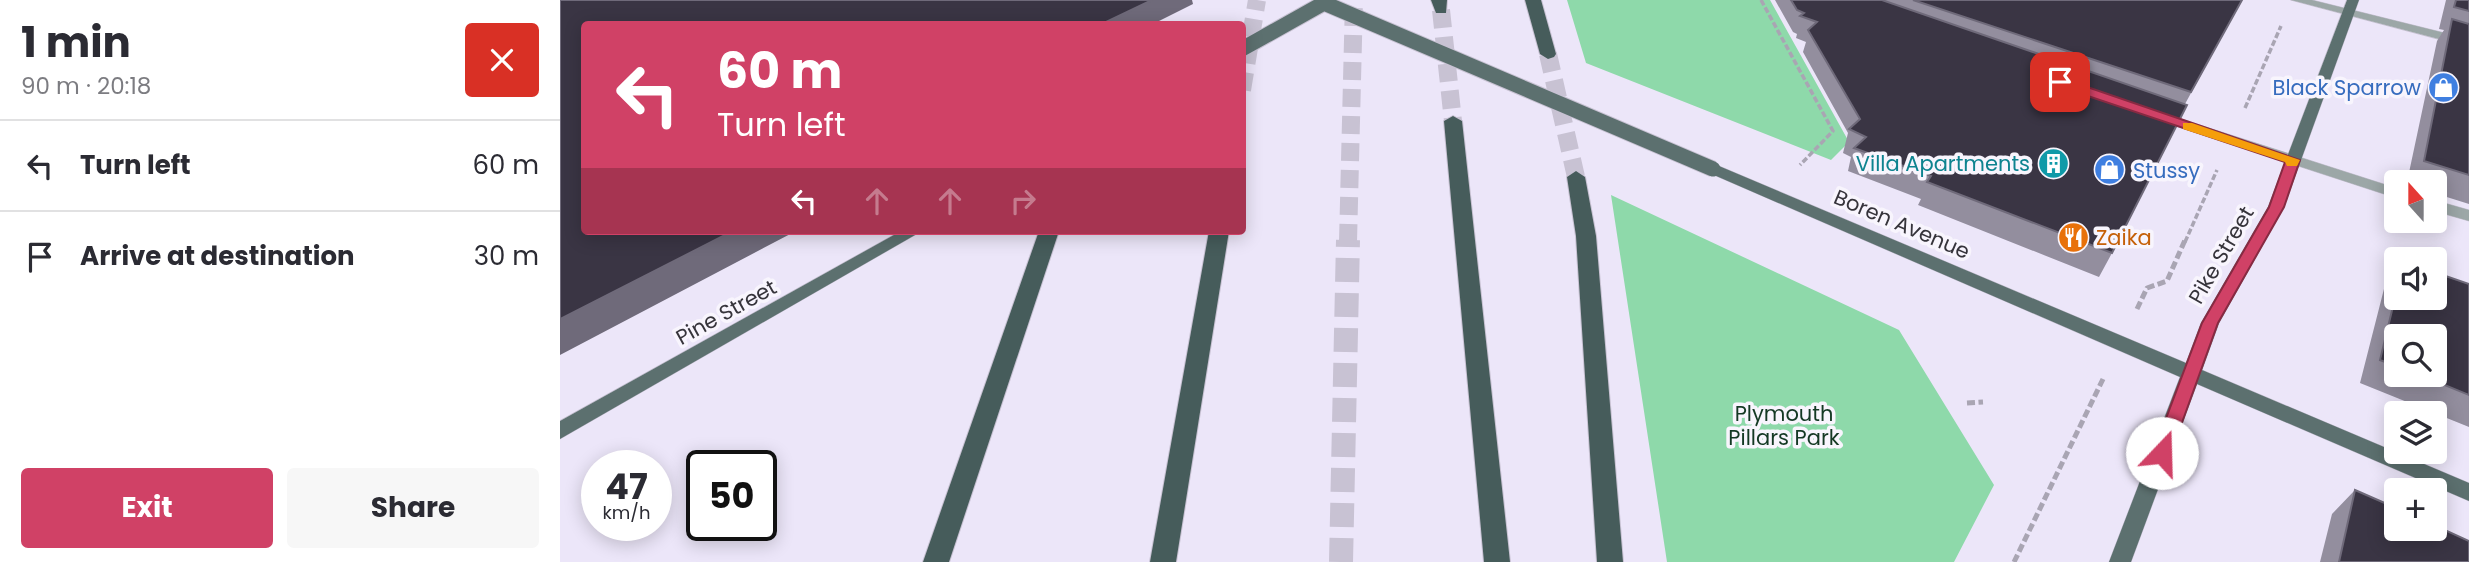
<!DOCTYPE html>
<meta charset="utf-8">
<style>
body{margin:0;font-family:Poppins,sans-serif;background:#f7f7f7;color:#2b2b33;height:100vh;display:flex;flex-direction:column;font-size:26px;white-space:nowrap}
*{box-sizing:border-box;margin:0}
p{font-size:23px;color:#7c7c81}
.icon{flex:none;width:38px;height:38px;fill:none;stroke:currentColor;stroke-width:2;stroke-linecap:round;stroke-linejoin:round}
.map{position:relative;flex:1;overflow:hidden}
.panel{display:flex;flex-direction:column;background:#fff;width:560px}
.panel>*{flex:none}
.top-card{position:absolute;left:21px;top:21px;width:665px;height:214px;border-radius:7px;box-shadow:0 4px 18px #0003;background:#d04166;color:#fff;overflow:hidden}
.needle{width:46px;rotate:339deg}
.controls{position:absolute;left:1824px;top:170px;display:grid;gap:14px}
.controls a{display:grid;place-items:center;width:63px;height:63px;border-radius:7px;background:#fff;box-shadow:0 4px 18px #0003;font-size:35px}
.speed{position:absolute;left:21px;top:450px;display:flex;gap:14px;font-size:35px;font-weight:700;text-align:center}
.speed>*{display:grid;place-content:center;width:91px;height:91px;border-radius:50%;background:#fff;box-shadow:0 4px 18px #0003;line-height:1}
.speed small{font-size:18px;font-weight:400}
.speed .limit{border:4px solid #111;border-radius:10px;background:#fff;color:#111}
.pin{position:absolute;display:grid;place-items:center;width:60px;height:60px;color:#fff;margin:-30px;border-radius:14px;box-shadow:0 4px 10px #0006}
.me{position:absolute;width:77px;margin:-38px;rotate:21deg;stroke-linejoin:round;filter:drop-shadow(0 0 5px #0008)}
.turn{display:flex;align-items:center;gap:24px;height:147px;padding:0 21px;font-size:32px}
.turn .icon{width:91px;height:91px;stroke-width:2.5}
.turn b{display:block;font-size:49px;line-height:60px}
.lanes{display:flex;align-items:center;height:66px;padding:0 21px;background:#0003;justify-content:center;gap:35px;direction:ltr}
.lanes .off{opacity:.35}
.round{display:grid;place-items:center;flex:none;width:74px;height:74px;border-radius:7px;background:#f7f7f7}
.head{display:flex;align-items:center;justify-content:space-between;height:119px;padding:0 21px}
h1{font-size:42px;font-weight:700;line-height:52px}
.action{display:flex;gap:14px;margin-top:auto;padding:14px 21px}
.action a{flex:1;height:80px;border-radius:7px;background:#d04166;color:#fff;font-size:28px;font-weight:700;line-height:80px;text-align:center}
.action a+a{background:#f7f7f7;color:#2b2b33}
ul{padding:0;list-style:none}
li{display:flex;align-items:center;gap:21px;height:91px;padding:0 21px;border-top:2px solid #e1e1e2}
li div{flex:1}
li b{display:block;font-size:26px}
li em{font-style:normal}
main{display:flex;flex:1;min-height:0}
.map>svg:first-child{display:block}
.green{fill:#8ed9aa}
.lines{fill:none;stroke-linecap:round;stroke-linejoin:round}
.highway-tunnel-far1{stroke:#c8c2d3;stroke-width:18;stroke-dasharray:18 9;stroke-linecap:butt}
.highway-tunnel{stroke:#c8c2d3;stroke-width:24;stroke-dasharray:24 11;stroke-linecap:butt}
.minor-casing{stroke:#c8c2d3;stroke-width:1}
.major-casing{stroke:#c8c2d3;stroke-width:1}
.highway-casing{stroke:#c8c2d3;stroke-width:2}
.path-far1{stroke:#a9a5b3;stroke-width:3.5;stroke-dasharray:6 2.5;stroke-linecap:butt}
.path{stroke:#a9a5b3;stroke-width:5;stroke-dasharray:8 3.5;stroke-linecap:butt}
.minor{fill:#9ca7a7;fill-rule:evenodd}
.major{fill:#5c706f;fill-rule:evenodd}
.highway{fill:#465c5b;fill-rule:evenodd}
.major-bridge-casing{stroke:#c8c2d3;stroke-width:17;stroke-linecap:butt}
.major-bridge{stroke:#5c706f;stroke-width:15}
.wall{fill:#938e9e;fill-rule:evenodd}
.shaded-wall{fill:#6f6a7a}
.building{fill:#3a3544;stroke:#6f6a7a;stroke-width:2}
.route{fill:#d04166;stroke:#872a42;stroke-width:2}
.slow{fill:#f59e0b}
.labels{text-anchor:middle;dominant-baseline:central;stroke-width:7;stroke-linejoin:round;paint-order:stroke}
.shop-label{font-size:21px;fill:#366cbe;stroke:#f8f5fd;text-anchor:end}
.culture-label{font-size:21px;fill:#0d838f;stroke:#f8f5fd;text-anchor:end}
.street-label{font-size:21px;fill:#36343b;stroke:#f8f5fd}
.food-label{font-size:21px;fill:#c56008;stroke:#f8f5fd;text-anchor:start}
.park-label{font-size:21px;fill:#143924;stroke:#f8f5fd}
</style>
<main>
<section class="panel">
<div class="head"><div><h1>1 min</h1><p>90 m · 20:18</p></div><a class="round" style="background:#d93025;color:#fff"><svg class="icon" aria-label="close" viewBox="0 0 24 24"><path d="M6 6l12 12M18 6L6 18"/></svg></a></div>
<ul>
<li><svg class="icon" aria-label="left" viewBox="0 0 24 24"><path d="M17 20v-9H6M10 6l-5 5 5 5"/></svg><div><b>Turn left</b></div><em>60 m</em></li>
<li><svg class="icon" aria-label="arrive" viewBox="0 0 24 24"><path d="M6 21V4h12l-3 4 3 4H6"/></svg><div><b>Arrive at destination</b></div><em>30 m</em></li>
</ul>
<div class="action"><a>Exit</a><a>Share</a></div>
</section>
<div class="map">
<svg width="1909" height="562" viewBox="0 0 1909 562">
<rect width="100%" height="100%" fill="#ece6f9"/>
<path class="green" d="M1007,0h203l79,142 -18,18 -245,-97z
M1051,195l288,135 95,155 -40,77h-287z"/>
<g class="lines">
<path class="highway-tunnel-far1" d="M881,10l12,111
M988,54l28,123
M682,90l15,-90
M788,242l6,-242"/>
<path class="highway-tunnel" d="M781,562l7,-322"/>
<defs>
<path id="minor" d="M1731,0h21l157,39v8z
M1596,111l240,77v10l-245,-80 -2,-3z
M1874,200l35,10v11l-35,-10z"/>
<path id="major" d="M1787,0h12l-75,207 -65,116 -17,47 267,113v18l-272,-117 -66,178h-22l71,-185 -473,-205 -2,-3 2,-3h12l467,197 15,-40 67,-116z
M341,231h21l-362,208v-18z"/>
<path id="highway" d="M871,0h16l-1,13h-10z
M965,0h16l15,54 -2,3 -6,2 -8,-5z
M893,116l9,5 48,441h-26l-40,-441z
M1016,171l9,6 11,59 27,326h-26l-21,-326 -9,-59z
M479,231h20l-110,331h-26z
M649,231h20l-53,331h-26z"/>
</defs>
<use href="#minor" class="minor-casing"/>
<use href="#major" class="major-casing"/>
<use href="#highway" class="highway-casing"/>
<path class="path-far1" d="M1201,0l72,131 -33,34
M1685,108l36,-82
M1625,242l32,-72"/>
<path class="path" d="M1577,309l10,-21 20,-7 18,-41
M1407,403l16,-1
M1454,562l90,-185"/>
<use href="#minor" class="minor"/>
<use href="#major" class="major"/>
<use href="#highway" class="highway"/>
<defs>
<path id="major-bridge" d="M682,49l82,-46 389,166"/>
</defs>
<use href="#major-bridge" class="major-bridge-casing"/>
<use href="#major-bridge" class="major-bridge"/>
</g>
<path class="wall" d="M1215,0h467l-57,104 -73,149 -13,24 -181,-72 3,-6 -73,-28 3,-14 -8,-4 5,-20 -45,-81 3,-10 -10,-4 1,-4 -4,-2z
M1886,0h23v204l-35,-11v-11h-27l30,-141 7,-11 -5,-1z
M1836,271v27l73,-14v143l-109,-44 25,-98zM1836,336l38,38h-38z
M1795,490l114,72h-149l12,-48z"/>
<path class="shaded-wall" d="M592,0h40l1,4 -40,20h-51z
M173,231h63l-236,124v-36z"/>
<path class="building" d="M0,0h592l-50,24h-518v207h149l-173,88z
M1231,0h91l305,105 -75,148 -185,-71 4,-6 -77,-28 12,-11 -17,-8 11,-10 -52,-89 9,-8 -17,-6 4,-3 -7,-3z
M1353,0h329l-51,92z
M1896,0h13v11l-15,-4z
M1892,19l17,5v151l-45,-14z
M1874,272l35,12v111l-51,-21h16v-38h-38v30l-16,-6 16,-66v4h38z
M1795,490l41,18v20h38v-3l35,16v21h-130z"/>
<path class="route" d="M1495,79h9l236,81 -16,47 -66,116 -47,130 -9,7 -9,-7 49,-130 67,-116 16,-45 -230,-77z"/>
<path class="slow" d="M1623,123h9l108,37 -3,6h-10l-2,-4 -102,-33z"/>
<defs>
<symbol id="shop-disc" viewBox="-11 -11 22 22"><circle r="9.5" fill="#3f7fe0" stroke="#f8f5fd"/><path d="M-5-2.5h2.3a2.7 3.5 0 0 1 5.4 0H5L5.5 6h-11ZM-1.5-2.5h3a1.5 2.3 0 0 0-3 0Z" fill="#fff"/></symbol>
<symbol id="building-disc" viewBox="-11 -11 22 22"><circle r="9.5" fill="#0f9aa8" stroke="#f8f5fd"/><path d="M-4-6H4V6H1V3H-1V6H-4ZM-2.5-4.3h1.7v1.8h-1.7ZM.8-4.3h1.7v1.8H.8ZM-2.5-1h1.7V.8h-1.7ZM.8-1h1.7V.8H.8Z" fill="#fff"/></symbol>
<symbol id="restaurant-disc" viewBox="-11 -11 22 22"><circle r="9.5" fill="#e8710a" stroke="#f8f5fd"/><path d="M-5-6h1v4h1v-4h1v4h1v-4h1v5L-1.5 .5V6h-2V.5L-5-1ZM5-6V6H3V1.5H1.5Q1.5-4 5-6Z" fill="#fff"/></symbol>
</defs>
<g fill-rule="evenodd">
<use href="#shop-disc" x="1866" y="70" width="35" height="35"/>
<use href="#building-disc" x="1476" y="146" width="35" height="35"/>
<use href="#shop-disc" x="1532" y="152" width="35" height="35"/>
<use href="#restaurant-disc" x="1496" y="220" width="35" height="35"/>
</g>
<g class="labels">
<g class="shop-label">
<text x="1861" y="87">Black Sparrow</text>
<text x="1573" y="170" text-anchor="start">Stussy</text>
</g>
<g class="culture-label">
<text x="1470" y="163">Villa Apartments</text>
</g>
<g class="street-label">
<text transform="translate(1342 224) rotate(23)">Boren Avenue</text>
<text transform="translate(1661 255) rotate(-60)">Pike Street</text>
<text transform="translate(166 312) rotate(-29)">Pine Street</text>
</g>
<g class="food-label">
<text x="1536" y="237">Zaika</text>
</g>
<g class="park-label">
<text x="1224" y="413">Plymouth<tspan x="1224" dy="24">Pillars Park</tspan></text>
</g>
</g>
</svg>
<div class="controls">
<a><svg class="needle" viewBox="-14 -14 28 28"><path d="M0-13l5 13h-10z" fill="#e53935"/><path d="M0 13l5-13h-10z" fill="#7c7c81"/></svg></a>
<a><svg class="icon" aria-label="sound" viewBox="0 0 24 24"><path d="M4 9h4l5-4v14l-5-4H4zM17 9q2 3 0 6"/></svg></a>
<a><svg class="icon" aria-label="search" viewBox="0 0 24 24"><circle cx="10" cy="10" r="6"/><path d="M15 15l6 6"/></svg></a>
<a><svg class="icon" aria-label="layers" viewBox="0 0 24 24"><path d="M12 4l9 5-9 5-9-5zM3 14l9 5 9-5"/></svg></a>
<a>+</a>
</div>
<div class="speed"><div>47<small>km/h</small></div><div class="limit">50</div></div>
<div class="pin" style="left:1500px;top:82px;background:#d93025"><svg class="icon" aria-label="arrive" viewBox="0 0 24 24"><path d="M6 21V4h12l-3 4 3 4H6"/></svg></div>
<svg class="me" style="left:1602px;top:453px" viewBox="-20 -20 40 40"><circle r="19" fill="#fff"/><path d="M0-13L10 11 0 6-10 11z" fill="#d04166"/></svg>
<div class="top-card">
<div class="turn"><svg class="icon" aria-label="left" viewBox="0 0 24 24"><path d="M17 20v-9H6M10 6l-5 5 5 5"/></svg><div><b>60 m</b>Turn left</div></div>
<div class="lanes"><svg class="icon" aria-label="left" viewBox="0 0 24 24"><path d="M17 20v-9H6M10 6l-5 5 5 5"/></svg><svg class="icon off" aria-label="ahead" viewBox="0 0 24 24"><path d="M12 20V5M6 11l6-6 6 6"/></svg><svg class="icon off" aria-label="ahead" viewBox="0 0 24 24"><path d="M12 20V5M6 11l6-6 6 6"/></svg><svg class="icon off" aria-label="right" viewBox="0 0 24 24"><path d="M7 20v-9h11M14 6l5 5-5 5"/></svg></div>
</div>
</div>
</main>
